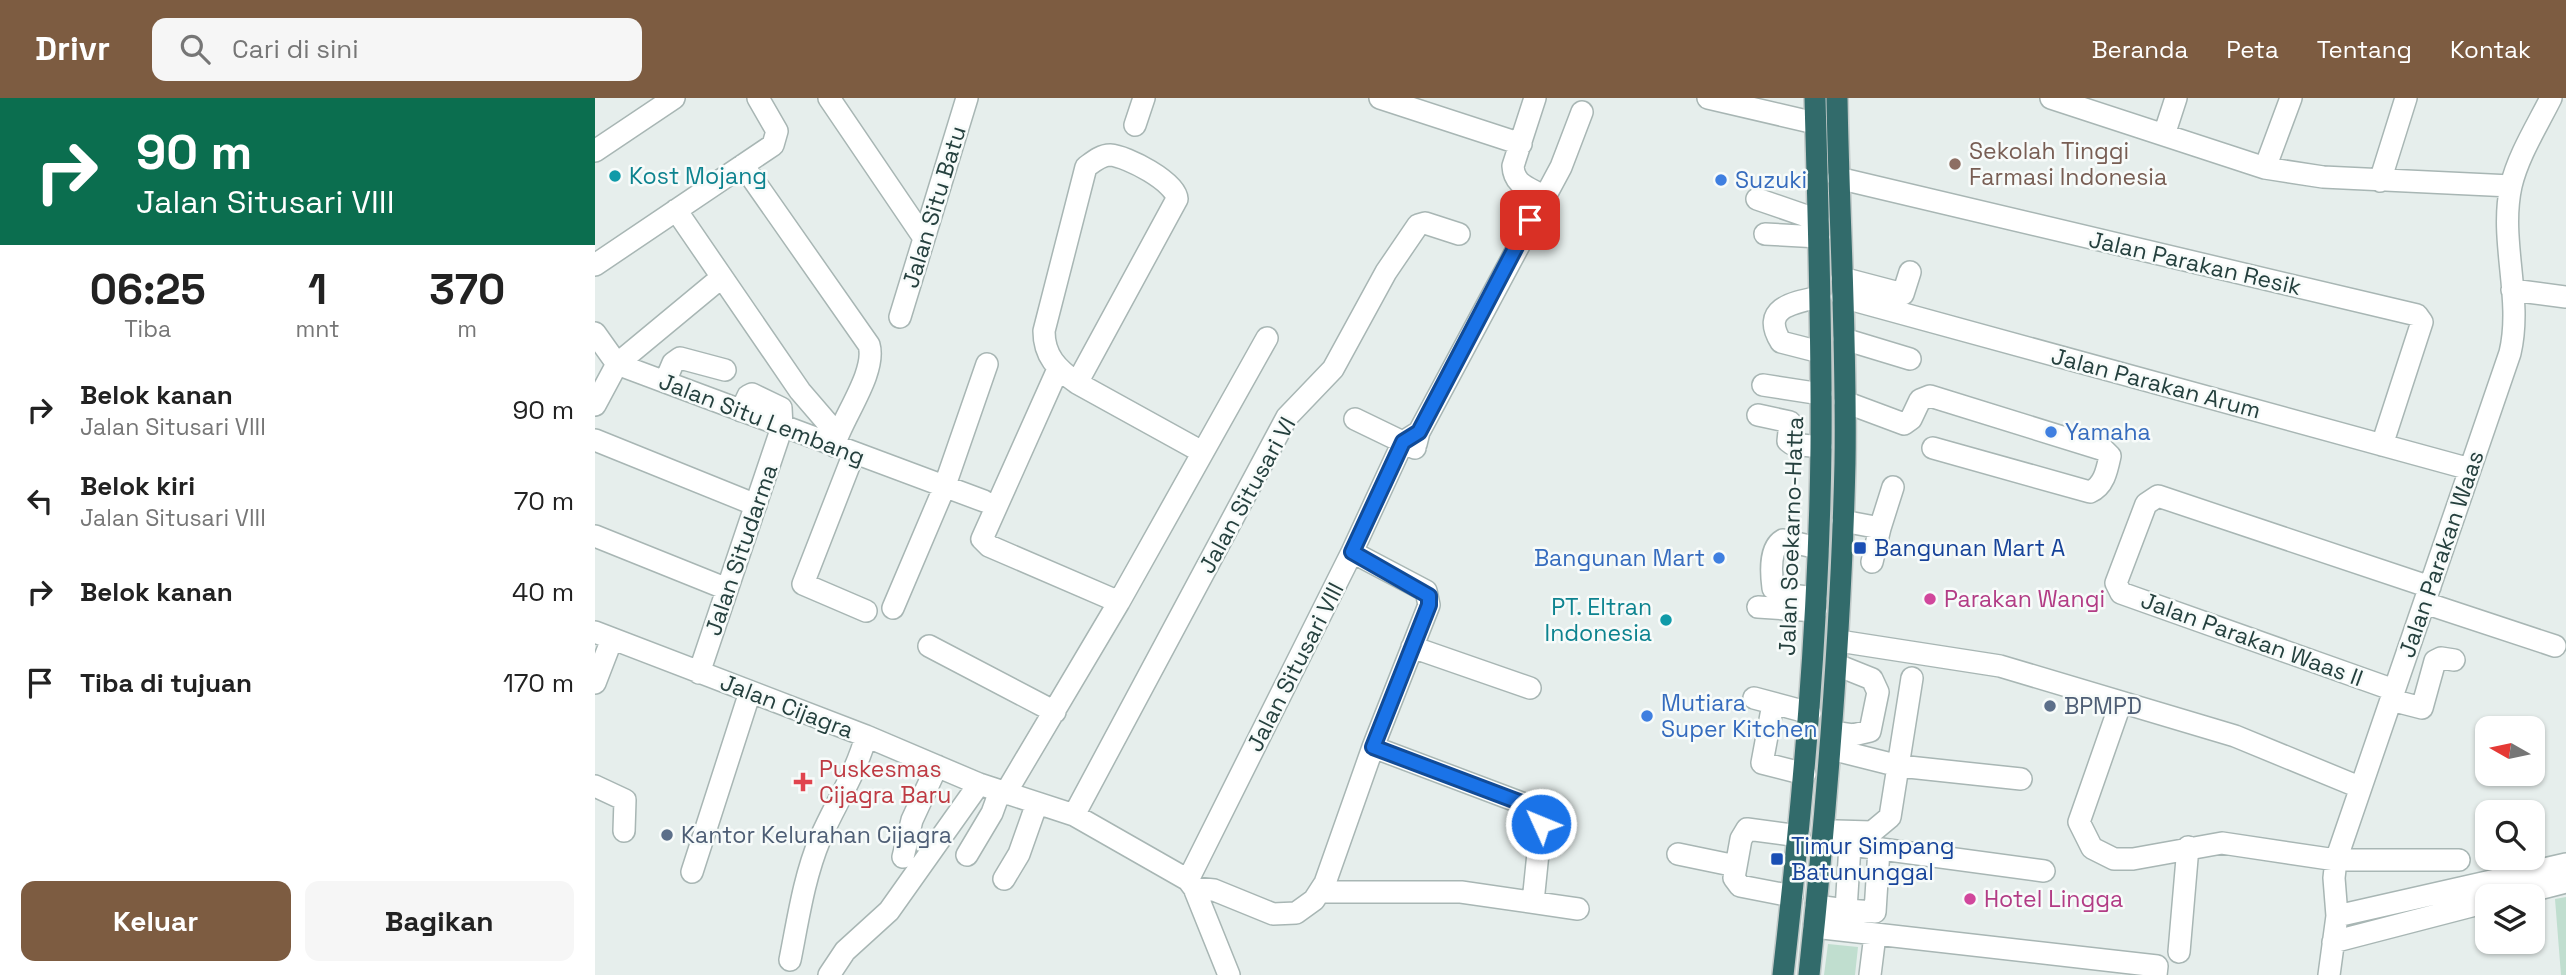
<!DOCTYPE html>
<html lang="id">
<style>
body{margin:0;font-family:"Space Grotesk",sans-serif;background:#f6f6f6;color:#222;height:100vh;display:flex;flex-direction:column;font-size:26px;white-space:nowrap}
*{box-sizing:border-box;margin:0}
p{font-size:23px;color:#767676}
.icon{flex:none;width:38px;height:38px;fill:none;stroke:currentColor;stroke-width:2;stroke-linecap:round;stroke-linejoin:round}
.map{position:relative;flex:1;overflow:hidden}
.drawer{display:flex;flex-direction:column;background:#fff;width:595px}
.drawer>*{flex:none}
.banner{background:#0b6e4f;color:#fff;overflow:hidden}
.needle{width:46px;rotate:279deg}
.tools{position:absolute;left:1880px;top:618px;display:grid;gap:14px}
.tools a{display:grid;place-items:center;width:70px;height:70px;border-radius:14px;background:#fff;box-shadow:0 2px 5px #0004;font-size:35px}
.pin{position:absolute;display:grid;place-items:center;width:60px;height:60px;color:#fff;margin:-30px;border-radius:14px;box-shadow:0 4px 10px #0006}
.me{position:absolute;width:77px;margin:-38px;rotate:314deg;stroke-linejoin:round;filter:drop-shadow(0 0 5px #0008)}
.turn{display:flex;align-items:center;gap:24px;height:147px;padding:0 21px;font-size:32px}
.turn .icon{width:91px;height:91px;stroke-width:2.5}
.turn b{display:block;font-size:49px;line-height:60px}
.eta{display:flex;justify-content:space-evenly;align-items:center;height:119px;text-align:center}
.eta b{font-size:42px;font-weight:600;line-height:49px}
.cta{display:flex;gap:14px;margin-top:auto;padding:14px 21px}
.cta a{flex:1;height:80px;border-radius:14px;background:#7d5c41;color:#fff;font-size:28px;font-weight:600;line-height:80px;text-align:center}
.cta a+a{background:#f6f6f6;color:#222}
ul{padding:0;list-style:none}
li{display:flex;align-items:center;gap:21px;height:91px;padding:0 21px}
li div{flex:1}
li b{display:block;font-size:26px}
li em{font-style:normal}
header{display:flex;align-items:center;gap:42px;box-sizing:border-box;height:98px;padding:0 35px;background:#7d5c41;color:#fff}
header strong{font-size:33px}
nav{display:flex;gap:38px;margin-inline-start:auto;font-size:24px}
.search{width:490px;height:63px;background:#f6f6f6;display:flex;align-items:center;gap:18px;box-sizing:border-box;padding:0 24px;border-radius:14px;color:#767676;font-size:26px}
main{display:flex;flex:1;min-height:0}
.map>svg:first-child{display:block}
.green{fill:#c0decf}
.lines{fill:none;stroke-linecap:round;stroke-linejoin:round}
.minor-casing{stroke:#a8b6b4;stroke-width:24}
.highway-casing{stroke:#c2cac9;stroke-width:24}
.minor{stroke:#fff;stroke-width:21}
.highway{stroke:#326b6b;stroke-width:21}
.route-casing{stroke:#114b97;stroke-width:18}
.route{stroke:#1a73e8;stroke-width:12}
.education-dot{fill:#8d6e63;stroke:#f7fbfa;stroke-width:2.5}
.culture-dot{fill:#0f9aa8;stroke:#f7fbfa;stroke-width:2.5}
.shop-dot{fill:#3f7fe0;stroke:#f7fbfa;stroke-width:2.5}
.transit-dot{fill:#1a4fb4;stroke:#f7fbfa;stroke-width:2.5}
.hotel-dot{fill:#d1479c;stroke:#f7fbfa;stroke-width:2.5}
.service-dot{fill:#5c6f8a;stroke:#f7fbfa;stroke-width:2.5}
.health-dot{fill:#e0444e;stroke:#f7fbfa;stroke-width:2.5}
.labels{text-anchor:middle;dominant-baseline:central;stroke-width:5;stroke-linejoin:round;paint-order:stroke}
.education-label{font-size:23px;fill:#785e54;stroke:#f7fbfa;text-anchor:start}
.culture-label{font-size:23px;fill:#0d838f;stroke:#f7fbfa;text-anchor:start}
.shop-label{font-size:23px;fill:#366cbe;stroke:#f7fbfa;text-anchor:start}
.street-label{font-size:23px;fill:#25403e;stroke:#f7fbfa}
.transit-label{font-size:23px;fill:#164399;stroke:#f7fbfa;text-anchor:start}
.hotel-label{font-size:23px;fill:#b23c85;stroke:#f7fbfa;text-anchor:start}
.service-label{font-size:23px;fill:#4e5e75;stroke:#f7fbfa;text-anchor:start}
.health-label{font-size:23px;fill:#be3a42;stroke:#f7fbfa;text-anchor:start}
</style>
<header>
<strong>Drivr</strong>
<div class="search"><svg class="icon" aria-label="search" viewBox="0 0 24 24"><circle cx="10" cy="10" r="6"/><path d="M15 15l6 6"/></svg>Cari di sini</div>
<nav><a>Beranda</a><a>Peta</a><a>Tentang</a><a>Kontak</a></nav>
</header>
<main>
<section class="drawer">
<div class="banner">
<div class="turn"><svg class="icon" aria-label="right" viewBox="0 0 24 24"><path d="M7 20v-9h11M14 6l5 5-5 5"/></svg><div><b>90 m</b>Jalan Situsari VIII</div></div>
</div>
<div class="eta">
<div><b>06:25</b><p>Tiba</p></div>
<div><b>1</b><p>mnt</p></div>
<div><b>370</b><p>m</p></div>
</div>
<ul>
<li><svg class="icon" aria-label="right" viewBox="0 0 24 24"><path d="M7 20v-9h11M14 6l5 5-5 5"/></svg><div><b>Belok kanan</b><p>Jalan Situsari VIII</p></div><em>90 m</em></li>
<li><svg class="icon" aria-label="left" viewBox="0 0 24 24"><path d="M17 20v-9H6M10 6l-5 5 5 5"/></svg><div><b>Belok kiri</b><p>Jalan Situsari VIII</p></div><em>70 m</em></li>
<li><svg class="icon" aria-label="right" viewBox="0 0 24 24"><path d="M7 20v-9h11M14 6l5 5-5 5"/></svg><div><b>Belok kanan</b></div><em>40 m</em></li>
<li><svg class="icon" aria-label="arrive" viewBox="0 0 24 24"><path d="M6 21V4h12l-3 4 3 4H6"/></svg><div><b>Tiba di tujuan</b></div><em>170 m</em></li>
</ul>
<div class="cta"><a>Keluar</a><a>Bagikan</a></div>
</section>
<div class="map">
<svg width="1971" height="877" viewBox="0 0 1971 877">
<rect width="100%" height="100%" fill="#e6eeec"/>
<path class="green" d="M1971,799v78h-5l-6,-76z
M1233,846l30,3 -3,28h-31z"/>
<g class="lines">
<defs>
<path id="minor" d="M234,0l95,140
M785,0l141,46
M940,0l-22,68c1,19 15,21 30,30
M1113,0l107,25
M1456,0l214,70 58,9 188,9
M540,27l9,-27
M1569,37l12,-37
M0,53l79,-53
M148,67l126,180c8,27 -27,73 -35,101
M1670,70l26,-70
M1243,80l579,137 5,7 -40,123
M1785,83l26,-83
M1162,101l61,21
M81,112l124,181 37,43
M1170,136l54,3
M0,167l178,-120 4,-14 -19,-33
M1247,180l61,16 7,-22
M1917,192l54,7
M1225,199c-24,5 -61,10 -39,45l39,10
M1247,199l628,172
M305,219l67,-219
M0,235l22,31 367,137
M1249,241l66,20
M463,271l-76,170 7,7 130,56
M70,284l8,-19 7,-5 45,12
M482,285l100,-184c-1,-17 -50,-43 -67,-44 -9,0 -17,7 -24,12l-42,164c0,25 13,38 33,52l125,69
M1168,287l58,9
M1250,304l59,22 7,-5 9,-19 10,-4 174,54 6,6c-3,14 -6,30 -20,36l-157,-44
M0,307l22,-41 105,-87
M1163,317l32,7 -2,19 4,3 29,3
M760,321l60,29
M0,342l161,65
M821,346l3,-12 142,-265 21,-55
M259,355l-51,131 63,27
M1248,423l37,7 13,-41
M0,438l132,53
M1277,464l8,-34
M1221,500l-26,-3 -17,-7c-2,-15 -4,-40 10,-48l35,8
M1830,505l130,43
M1163,509l58,4
M298,510l51,-120 43,-124
M0,534l271,104 113,48 95,31 114,65 6,8 35,87
M1244,543l161,25 235,70 124,51
M334,548l126,66
M817,549l118,41
M104,575l83,-246 -1,-19 -29,-14 -4,2 -7,15
M0,585l17,-44
M1799,592l-273,-97 -5,-10 30,-79 12,-8 272,91
M1159,600l56,15
M1796,602l31,8 13,-47 6,-3 13,2
M1526,604l-42,120 13,26 22,11h19l89,-16 114,17h123
M1178,606l-11,59 43,11
M1237,634l21,3 17,-4 8,-39 -6,-13 -35,-14
M778,649l162,61 6,16 -8,78
M1236,651l68,17 122,13
M0,688l30,14 -1,31
M410,696l114,-192 148,-264
M479,717l213,-398 46,-48 53,-97 32,-47 7,-2 34,11
M1241,733l36,1 18,-15 22,-139
M1227,743l222,30
M1083,756l58,12
M372,757l25,-42 8,-22
M308,759l9,-37 25,-54
M97,774l58,-180
M409,781l15,-25 18,-51
M593,782l164,-328 51,-110 16,-10
M599,790l20,2 59,24 23,-1 18,-13 11,-17 48,-136 56,-142 -3,-14 -74,-39
M726,794h140l117,17
M1197,798l-52,-10 -6,-8 7,-39 6,-10 52,7
M1916,798l55,-14
M1221,808l30,4 4,-65
M1251,812l29,2 4,-63
M1742,818l229,-52
M1219,829l343,39 -1,9
M1738,844l154,-40
M1584,854l9,-105
M195,862c8,-40 14,-83 30,-121 15,-35 36,-65 46,-103
M234,877l16,-24 44,-40 90,-127
M1275,877l5,-40
M1734,877l8,-59 -3,-38 2,-18 174,-507c13,-55 -11,-112 1,-167 7,-30 26,-60 40,-88"/>
<path id="highway" d="M1188,877c20,-176 36,-351 38,-528 1,-116 -3,-233 -6,-349
M1214,877c18,-170 32,-341 36,-512 2,-122 -6,-243 -8,-365"/>
</defs>
<use href="#minor" class="minor-casing"/>
<use href="#highway" class="highway-casing"/>
<use href="#minor" class="minor"/>
<use href="#highway" class="highway"/>
</g>
<g class="lines">
<defs>
<path id="route" d="M935,122l-111,212 -16,10 -51,110 77,44v9l-56,142 162,61 6,16"/>
</defs>
<use href="#route" class="route-casing"/>
<use href="#route" class="route"/>
</g>
<circle class="education-dot" cx="1360" cy="66" r="7"/>
<g class="culture-dot">
<circle cx="20" cy="78" r="7"/>
<circle cx="1071" cy="522" r="7"/>
</g>
<g class="shop-dot">
<circle cx="1126" cy="82" r="7"/>
<circle cx="1456" cy="334" r="7"/>
<circle cx="1124" cy="460" r="7"/>
<circle cx="1052" cy="618" r="7"/>
</g>
<g class="transit-dot">
<rect x="1258" y="443" width="14" height="14" rx="3.5"/>
<rect x="1175" y="754" width="14" height="14" rx="3.5"/>
</g>
<g class="hotel-dot">
<circle cx="1335" cy="501" r="7"/>
<circle cx="1375" cy="801" r="7"/>
</g>
<g class="service-dot">
<circle cx="1455" cy="608" r="7"/>
<circle cx="72" cy="737" r="7"/>
</g>
<path class="health-dot" d="M204.5 673.5h7v7h7v7h-7v7h-7v-7h-7v-7h7z"/>
<g class="labels">
<g class="education-label">
<text x="1374" y="53">Sekolah Tinggi<tspan x="1374" dy="26">Farmasi Indonesia</tspan></text>
</g>
<g class="culture-label">
<text x="34" y="78">Kost Mojang</text>
<text x="1057" y="509" text-anchor="end">PT. Eltran<tspan x="1057" dy="26">Indonesia</tspan></text>
</g>
<g class="shop-label">
<text x="1140" y="82">Suzuki</text>
<text x="1470" y="334">Yamaha</text>
<text x="1110" y="460" text-anchor="end">Bangunan Mart</text>
<text x="1066" y="605">Mutiara<tspan x="1066" dy="26">Super Kitchen</tspan></text>
</g>
<g class="street-label">
<text transform="translate(339 109) rotate(-73)">Jalan Situ Batu</text>
<text transform="translate(1600 165) rotate(13)">Jalan Parakan Resik</text>
<text transform="translate(1561 285) rotate(15)">Jalan Parakan Arum</text>
<text transform="translate(167 321) rotate(21)">Jalan Situ Lembang</text>
<text transform="translate(652 397) rotate(-61)">Jalan Situsari VI</text>
<text transform="translate(1196 438) rotate(-88)">Jalan Soekarno-Hatta</text>
<text transform="translate(146 452) rotate(-71)">Jalan Situdarma</text>
<text transform="translate(1846 456) rotate(-71)">Jalan Parakan Waas</text>
<text transform="translate(1657 541) rotate(20)">Jalan Parakan Waas II</text>
<text transform="translate(700 569) rotate(-63)">Jalan Situsari VIII</text>
<text transform="translate(192 608) rotate(21)">Jalan Cijagra</text>
</g>
<g class="transit-label">
<text x="1279" y="450">Bangunan Mart A</text>
<text x="1196" y="748">Timur Simpang<tspan x="1196" dy="26">Batununggal</tspan></text>
</g>
<g class="hotel-label">
<text x="1349" y="501">Parakan Wangi</text>
<text x="1389" y="801">Hotel Lingga</text>
</g>
<g class="service-label">
<text x="1469" y="608">BPMPD</text>
<text x="86" y="737">Kantor Kelurahan Cijagra</text>
</g>
<g class="health-label">
<text x="224" y="671">Puskesmas<tspan x="224" dy="26">Cijagra Baru</tspan></text>
</g>
</g>
</svg>
<div class="tools">
<a><svg class="needle" viewBox="-14 -14 28 28"><path d="M0-13l5 13h-10z" fill="#e53935"/><path d="M0 13l5-13h-10z" fill="#767676"/></svg></a>
<a><svg class="icon" aria-label="search" viewBox="0 0 24 24"><circle cx="10" cy="10" r="6"/><path d="M15 15l6 6"/></svg></a>
<a><svg class="icon" aria-label="layers" viewBox="0 0 24 24"><path d="M12 4l9 5-9 5-9-5zM3 14l9 5 9-5"/></svg></a>
</div>
<div class="pin" style="left:935px;top:122px;background:#d93025"><svg class="icon" aria-label="arrive" viewBox="0 0 24 24"><path d="M6 21V4h12l-3 4 3 4H6"/></svg></div>
<svg class="me" style="left:946px;top:726px" viewBox="-20 -20 40 40"><circle r="17" fill="#1a73e8" stroke="#fff" stroke-width="3"/><path d="M0-11L8 9 0 5-8 9z" fill="#fff"/></svg>
</div>
</main>
